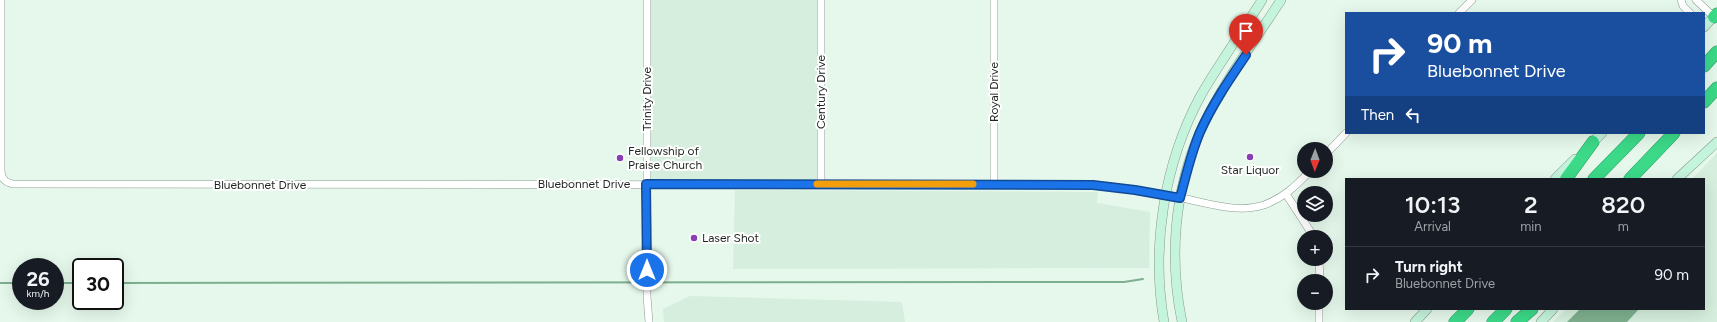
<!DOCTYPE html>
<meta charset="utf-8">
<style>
body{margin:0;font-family:Figtree,sans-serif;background:#20242c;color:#f1f3f6;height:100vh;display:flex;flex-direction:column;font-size:15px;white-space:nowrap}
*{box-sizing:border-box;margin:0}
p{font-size:13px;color:#9ea1a6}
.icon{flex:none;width:22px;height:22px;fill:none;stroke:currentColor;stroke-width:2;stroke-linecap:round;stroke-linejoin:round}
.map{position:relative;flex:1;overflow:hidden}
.side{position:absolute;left:1345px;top:178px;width:360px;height:132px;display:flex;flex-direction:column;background:#171b24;border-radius:0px;box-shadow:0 4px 16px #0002}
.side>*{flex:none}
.banner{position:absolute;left:1345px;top:12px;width:360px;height:122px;border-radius:0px;box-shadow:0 4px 16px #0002;background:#1a4fa0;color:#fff;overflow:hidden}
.needle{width:26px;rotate:181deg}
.tools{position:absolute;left:1297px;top:142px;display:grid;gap:8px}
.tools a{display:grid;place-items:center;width:36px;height:36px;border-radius:50%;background:#171b24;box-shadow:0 4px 16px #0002;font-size:20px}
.speed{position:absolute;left:12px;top:258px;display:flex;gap:8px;font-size:20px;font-weight:700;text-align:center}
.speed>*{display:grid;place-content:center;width:52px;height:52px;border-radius:50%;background:#171b24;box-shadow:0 4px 16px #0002;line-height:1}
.speed small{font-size:10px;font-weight:400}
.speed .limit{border:2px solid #111;border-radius:6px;background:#fff;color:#111}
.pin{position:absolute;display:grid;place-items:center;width:34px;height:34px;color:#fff;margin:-41px -17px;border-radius:50% 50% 50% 0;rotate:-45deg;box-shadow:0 0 4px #0007}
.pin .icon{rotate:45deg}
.me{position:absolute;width:44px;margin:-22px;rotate:0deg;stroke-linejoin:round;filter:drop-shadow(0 0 3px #0008)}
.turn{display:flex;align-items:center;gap:14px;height:84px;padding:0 16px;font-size:18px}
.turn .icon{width:52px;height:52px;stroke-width:2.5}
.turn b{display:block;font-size:28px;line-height:34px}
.then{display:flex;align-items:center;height:38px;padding:0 16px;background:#0003;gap:8px;font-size:15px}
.eta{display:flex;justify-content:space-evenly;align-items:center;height:68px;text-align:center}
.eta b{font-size:24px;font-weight:600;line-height:28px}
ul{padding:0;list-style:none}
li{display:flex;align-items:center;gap:12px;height:56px;padding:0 16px;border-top:1px solid #363941}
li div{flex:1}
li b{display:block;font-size:15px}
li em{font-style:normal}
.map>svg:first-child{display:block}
.built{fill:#d5eedd}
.water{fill:#7daf8e}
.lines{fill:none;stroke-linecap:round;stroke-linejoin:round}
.stream{stroke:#7daf8e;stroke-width:2}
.street-casing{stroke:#899a8e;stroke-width:8}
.secondary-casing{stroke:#899a8e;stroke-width:10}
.highway-casing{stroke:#319a64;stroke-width:13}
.street{stroke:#fff;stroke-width:7}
.secondary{stroke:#c4f4db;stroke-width:9}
.highway{stroke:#3bd988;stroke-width:12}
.route-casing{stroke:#114b97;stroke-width:10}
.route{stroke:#1a73e8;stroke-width:7}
.slow{stroke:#f59e0b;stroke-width:7}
.poi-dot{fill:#883fb2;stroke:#fff;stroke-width:1.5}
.labels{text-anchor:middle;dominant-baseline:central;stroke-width:4;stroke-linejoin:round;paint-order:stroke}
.street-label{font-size:12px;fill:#1f2621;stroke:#fff}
.poi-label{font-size:12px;fill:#1f2621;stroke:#fff;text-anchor:start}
</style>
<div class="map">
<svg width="1717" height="322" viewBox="0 0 1717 322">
<rect width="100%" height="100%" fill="#e6f8ec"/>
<path class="built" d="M647,0h174v184h-175z
M1717,153v169h-164l13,-13h138v-130h-12z
M735,190l363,2 -1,11 53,9 -1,56 -416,1z
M690,296l212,6 3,20h-241l-1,-13z"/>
<path class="water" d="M1580,309h59l-12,13h-60z"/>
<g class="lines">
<path class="stream" d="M0,283h21
M55,283h26
M115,283l1009,-1 19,-3"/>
<defs>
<path id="street" d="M1,0v169c0,9 3,13 12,15l1080,1c28,2 56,7 84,12 27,5 59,17 87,8 19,-7 32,-19 46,-34
M647,0v296l2,26
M994,0v184
M1681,0l2,6 7,7
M1696,0l18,17
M1459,13l13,-13
M1326,154l20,-21
M821,184v-184
M1286,194l28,43
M1319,259l1,22
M1319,322v-19"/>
<path id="secondary" d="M1704,27l13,-14
M1589,146l13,-13
M1555,179l20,-20
M1677,179l40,-37
M1164,322c-13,-76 0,-159 37,-227 19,-33 41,-63 61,-95
M1182,322c-13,-64 -8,-130 18,-190 20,-45 54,-90 81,-132
M1415,322l12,-13
M1541,322l12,-13"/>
<path id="highway" d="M1714,17l3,-3
M1704,66l13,-14
M1704,102l13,-14
M1566,179l27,-37
M1594,179l45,-46
M1630,179l44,-46
M1455,322l13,-13
M1493,322l13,-13
M1517,322l15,-13"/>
</defs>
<use href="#street" class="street-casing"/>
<use href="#secondary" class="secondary-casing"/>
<use href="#highway" class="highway-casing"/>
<use href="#street" class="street"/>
<use href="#secondary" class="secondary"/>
<use href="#highway" class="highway"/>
</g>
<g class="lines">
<defs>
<path id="route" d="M647,270l-1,-86 447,1 42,5 45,8c6,-22 11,-45 20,-66 12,-27 29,-52 46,-77"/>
</defs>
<use href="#route" class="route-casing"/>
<use href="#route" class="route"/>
<path class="slow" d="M817,184h156"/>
</g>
<g class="poi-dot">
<circle cx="1250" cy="157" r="4"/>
<circle cx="620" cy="158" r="4"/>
<circle cx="694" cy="238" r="4"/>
</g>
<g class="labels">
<g class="street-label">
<text transform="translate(821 92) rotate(-90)">Century Drive</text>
<text transform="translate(994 92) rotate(-90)">Royal Drive</text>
<text transform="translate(647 99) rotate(-90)">Trinity Drive</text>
<text x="584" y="184">Bluebonnet Drive</text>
<text x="260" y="185">Bluebonnet Drive</text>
</g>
<g class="poi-label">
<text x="628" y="151">Fellowship of<tspan x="628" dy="14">Praise Church</tspan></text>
<text x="1250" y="170" text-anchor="middle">Star Liquor</text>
<text x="702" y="238">Laser Shot</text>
</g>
</g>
</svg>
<div class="tools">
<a><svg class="needle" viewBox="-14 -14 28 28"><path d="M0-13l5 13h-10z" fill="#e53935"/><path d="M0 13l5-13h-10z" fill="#9ea1a6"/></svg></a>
<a><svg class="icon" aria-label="layers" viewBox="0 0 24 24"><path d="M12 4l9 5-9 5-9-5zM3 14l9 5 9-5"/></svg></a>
<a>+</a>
<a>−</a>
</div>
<div class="speed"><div>26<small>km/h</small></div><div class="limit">30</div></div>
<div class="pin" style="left:1246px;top:55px;background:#d93025"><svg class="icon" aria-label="arrive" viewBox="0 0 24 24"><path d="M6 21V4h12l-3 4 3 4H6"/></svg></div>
<svg class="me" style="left:647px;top:270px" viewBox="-20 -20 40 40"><circle r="17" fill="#1a73e8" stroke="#fff" stroke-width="3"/><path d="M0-11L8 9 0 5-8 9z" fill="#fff"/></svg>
<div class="banner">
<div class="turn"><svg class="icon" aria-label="right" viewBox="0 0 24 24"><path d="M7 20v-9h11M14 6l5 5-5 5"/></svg><div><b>90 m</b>Bluebonnet Drive</div></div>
<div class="then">Then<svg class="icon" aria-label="left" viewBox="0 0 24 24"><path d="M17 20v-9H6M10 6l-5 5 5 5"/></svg></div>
</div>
<section class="side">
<div class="eta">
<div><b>10:13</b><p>Arrival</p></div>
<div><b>2</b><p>min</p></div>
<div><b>820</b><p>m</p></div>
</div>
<ul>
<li><svg class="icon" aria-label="right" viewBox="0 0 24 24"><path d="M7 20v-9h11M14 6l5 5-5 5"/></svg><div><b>Turn right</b><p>Bluebonnet Drive</p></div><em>90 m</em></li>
</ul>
</section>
</div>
